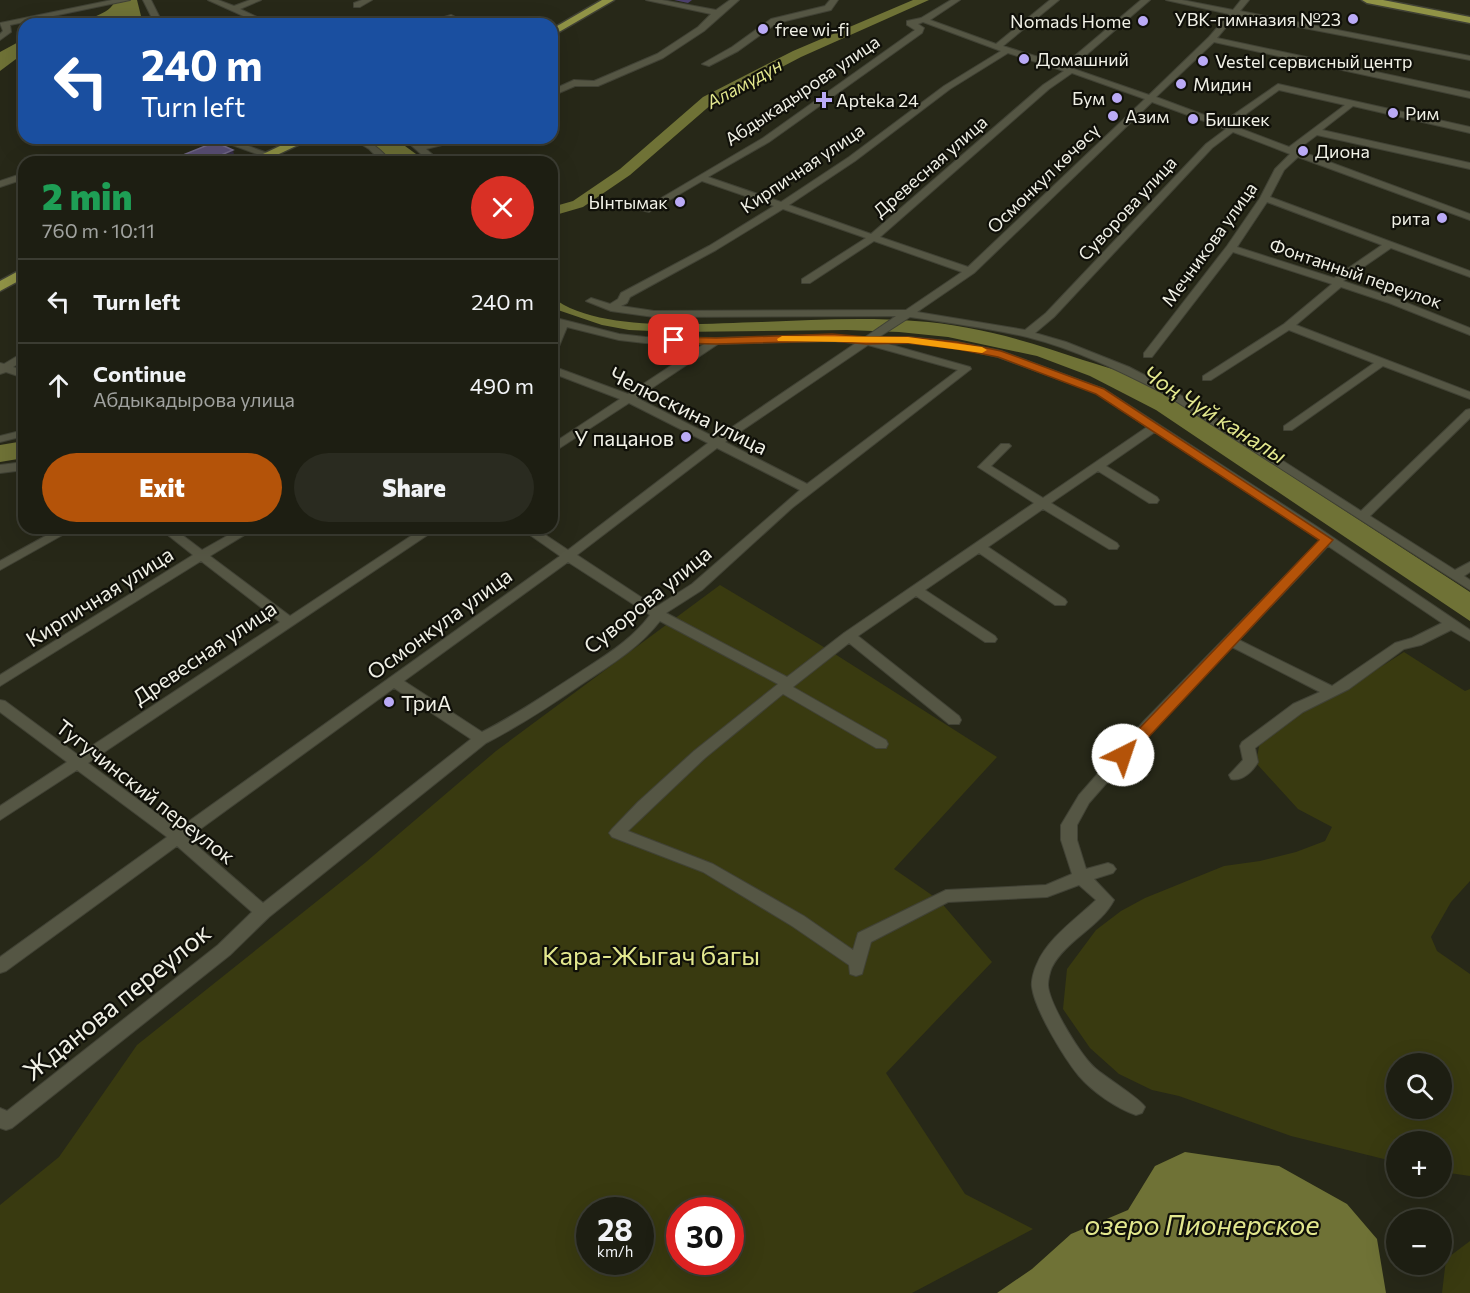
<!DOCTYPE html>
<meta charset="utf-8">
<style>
body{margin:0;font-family:Commissioner,sans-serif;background:#2a2b20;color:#f1f3f6;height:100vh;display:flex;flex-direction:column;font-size:22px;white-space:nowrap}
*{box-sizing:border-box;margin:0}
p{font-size:20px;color:#a0a29f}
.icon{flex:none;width:33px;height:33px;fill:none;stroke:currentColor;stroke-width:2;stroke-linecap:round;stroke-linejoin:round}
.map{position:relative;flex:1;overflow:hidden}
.side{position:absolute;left:18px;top:156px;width:540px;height:378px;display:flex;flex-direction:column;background:#1d1e12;border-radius:18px;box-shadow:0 6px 24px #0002,0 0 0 2px #3b3c32}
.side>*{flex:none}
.guide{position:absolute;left:18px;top:18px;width:540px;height:126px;border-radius:18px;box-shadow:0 6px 24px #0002,0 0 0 2px #3b3c32;background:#1a4fa0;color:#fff;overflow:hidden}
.fabs{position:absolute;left:1386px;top:1053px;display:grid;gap:12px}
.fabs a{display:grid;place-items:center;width:66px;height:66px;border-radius:50%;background:#1d1e12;box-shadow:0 6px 24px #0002,0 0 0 2px #3b3c32;font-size:30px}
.speed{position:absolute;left:576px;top:1197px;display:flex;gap:12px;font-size:30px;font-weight:700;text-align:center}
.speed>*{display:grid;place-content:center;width:78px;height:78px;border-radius:50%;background:#1d1e12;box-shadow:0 6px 24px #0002,0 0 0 2px #3b3c32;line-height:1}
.speed small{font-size:15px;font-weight:400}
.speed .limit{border:9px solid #d22;background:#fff;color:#111}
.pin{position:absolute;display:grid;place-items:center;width:51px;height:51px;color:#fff;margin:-26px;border-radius:12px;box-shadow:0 3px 9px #0006}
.me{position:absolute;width:66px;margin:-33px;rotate:41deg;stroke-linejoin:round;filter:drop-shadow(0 0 4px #0008)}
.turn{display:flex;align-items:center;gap:21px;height:126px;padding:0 24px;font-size:27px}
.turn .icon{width:78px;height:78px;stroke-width:2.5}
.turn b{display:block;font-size:42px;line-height:51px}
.round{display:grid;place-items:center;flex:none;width:63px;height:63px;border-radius:32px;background:#2a2b20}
.headline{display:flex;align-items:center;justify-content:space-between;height:102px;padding:0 24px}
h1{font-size:36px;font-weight:800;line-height:45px;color:#1e9e55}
.primary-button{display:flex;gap:12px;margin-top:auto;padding:12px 24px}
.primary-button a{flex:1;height:69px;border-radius:36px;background:#b45309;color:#fff;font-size:24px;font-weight:800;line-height:69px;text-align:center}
.primary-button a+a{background:#2a2b20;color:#f1f3f6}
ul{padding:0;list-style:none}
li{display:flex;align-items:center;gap:18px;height:84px;padding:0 24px;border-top:2px solid #3b3c32}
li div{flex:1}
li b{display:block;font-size:22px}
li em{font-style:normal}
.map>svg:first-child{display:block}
.green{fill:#393a10;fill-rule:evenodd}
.water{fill:#6f7236}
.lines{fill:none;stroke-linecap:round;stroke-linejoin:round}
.river{fill:#6f7236;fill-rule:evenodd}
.minor-casing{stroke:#414235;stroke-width:2}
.major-casing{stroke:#414235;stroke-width:3}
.minor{fill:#555644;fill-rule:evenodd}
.major{fill:#909346;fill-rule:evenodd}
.wall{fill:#4a3e6b}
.shaded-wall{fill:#352d44}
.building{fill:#5c5178;stroke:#736a8a;stroke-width:1.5}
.route{fill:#b45309;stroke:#753606;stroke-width:1.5}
.slow{fill:#f59e0b}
.poi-dot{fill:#baaaf6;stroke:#101009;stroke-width:2}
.labels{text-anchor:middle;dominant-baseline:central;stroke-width:4.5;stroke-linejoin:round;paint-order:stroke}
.far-poi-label{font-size:18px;fill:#f0f0e6;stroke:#101009;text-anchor:start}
.far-water-label{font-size:18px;font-style:italic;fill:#e3e88e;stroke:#101009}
.far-street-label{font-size:18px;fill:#f0f0e6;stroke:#101009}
.street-label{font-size:21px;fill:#f0f0e6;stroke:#101009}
.poi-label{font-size:21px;fill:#f0f0e6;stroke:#101009;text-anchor:end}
.water-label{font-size:22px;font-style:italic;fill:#e3e88e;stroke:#101009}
.near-park-label{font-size:26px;fill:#e2e78e;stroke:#101009}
.near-street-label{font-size:26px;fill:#f0f0e6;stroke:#101009}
.near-water-label{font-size:27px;font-style:italic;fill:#e3e88e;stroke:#101009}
</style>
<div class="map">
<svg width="1470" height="1293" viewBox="0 0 1470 1293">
<rect width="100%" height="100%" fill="#272818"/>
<path class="green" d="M720,585l107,64 170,108 -103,112 45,31 53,62 -106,111 79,121 68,35 -121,64h-912v-88l59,-48 78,-112 229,-183 130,-111zM590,1210h50v52h-50zM680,1210h50v52h-50z
M1404,652l61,39 5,-2v192l-19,21 -20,35 6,14 33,23v202l-28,-4v-30h-46v20l-105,-26 -112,-40 -27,-6 -33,-16 -29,-26 -27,-39 4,-40 29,-39 25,-19 24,-13 79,-32 36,-5 36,-9 29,-11 7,-14 -34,-18 -42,-46 4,-22 37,-28 51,-25zM1396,1064h46v44h-46z
M1470,1241v52h-28l4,-34z"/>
<path class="water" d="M123,0h14l6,24h-26l-4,-5 -22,5h-23c14,-4 39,-8 46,-21l9,-1z
M24,39v14l-24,18v-19z
M358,138h36l33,24h-39l-7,-9z
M552,297c46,37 152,26 209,25 51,-2 103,-5 154,-1 59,4 113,20 168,39 15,5 32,9 47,15 14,6 27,15 40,22l300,195v29l-314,-211 -66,-34 -53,-20 -89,-19 -49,-5 -52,-2 -171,2 -47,-2 -27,-5 -50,-17z
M24,441v17l-24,4v-17z
M1185,1152l94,14 68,38 30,35 9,54h-389l35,-24 39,-35 57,-24 27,-44z"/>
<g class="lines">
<path class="river" d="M913,0h16l-128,57 -88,46 -83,72 -47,32 -31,9v-9l21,-6 47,-32 83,-72 90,-46z"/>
<defs>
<path id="minor" d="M112,0h18l-120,25 1,7 -11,8v-6l3,-3 -3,-8z
M143,0h8l12,24h-8z
M208,0h10l16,6 16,-6h11l-21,9 32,15h-11z
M362,0h10l-12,7h-6v-4z
M646,0h16l54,10 14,-10h9l-35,31 -41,27 -65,28h-23l-23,10v-6l22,-10 20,1 63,-27 41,-27 13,-13z
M830,0h8l-7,10 -54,13 -39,28 -29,15 -7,-2 30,-17 39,-28 54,-13z
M951,0h9l-30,20 66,24 54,-44h9l-56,46 61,19 77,-65h9l-79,68 78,27 60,-58 20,-23 -63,-14h16l51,10 8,-10h8l-9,11 230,45v4l-234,-45 -19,23 253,54v6l-256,-56 -58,55 67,25 55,-38 192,43v6l-117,-27 -31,24 148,33v6l-153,-34 -20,15 173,64v6l-172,-63 -14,13 -14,27 200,74v6l-79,-29 -48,33 54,18 73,29v7l-81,-32 -48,-16 -45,38 174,67v7l-87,-33 -91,64h-8v-4l90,-63 -85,-33 -78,50h-8v-4l81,-52 48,-40 -99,-32 -81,105h-8v-4l83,-107 33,-48 15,-29 15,-15 -57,-22 -21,16 -158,169 -19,16 31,9 63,25 42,22 190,122 105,-101 4,-1v9l-100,98 85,54 15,-8v10l-6,4 6,4v10l-307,-197c-43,-22 -88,-44 -136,-56 -38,-9 -78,-14 -117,-20l-31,20h29l49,5 44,9 103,38 212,137 154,104v11l-19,-11 -30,15 -17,4 -55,40 -46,23 -48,36 3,14c-5,9 -16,20 -27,17l-2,-4 14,-15 -3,-14 2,-4 51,-38 27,-12 -88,-45 -78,82 -65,74 -12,22v15l9,29 22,-6 5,2 3,4 -3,4 -19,6 20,21c-14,27 -48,40 -62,67 -2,4 -4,13 -4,18 1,19 33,71 47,83 10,9 46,31 50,39l-3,6 -6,2c-20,-7 -43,-23 -57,-39 -15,-18 -44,-66 -47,-89 -1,-6 2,-17 5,-23 10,-25 39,-45 59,-64l-17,-15 -32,12 -99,5 -77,40 -9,32 -6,2 -6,-2 -1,-9 -57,-39 -89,-54 -91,-35 -3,-4 3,-4 26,-27 56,-51 84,-67 -118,-63c-20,26 -48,43 -75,61 -32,22 -64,43 -99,61l-217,174 -39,38 -218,173 -6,2 -6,-2v-20l7,3 211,-166 34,-33 -75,-66 -171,125 -6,2v-16l167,-120 -90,-67 -77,50v-14l67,-44 -67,-50v-12l5,1 73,54 202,-133 -79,-61 -201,125v-11l193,-120 -34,-27h14l29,22 39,-22h15l-46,28 80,60 133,-88h15l-350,235 90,66 382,-273 -40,-28h15l33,22 140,-107 -79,-40 -77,50v-9l68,-45 -68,-26v-7l76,28 76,-50 -59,-1 -26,-3 -52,-13 -10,24 -5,3v-17l5,-13 -5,-1v-6l67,17 26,3 71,1 116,-3 32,3 32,-22 -242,1 -43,-6 -25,-10 5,-3 19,6 8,-5 3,-6 88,-47 65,-40 -72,-25 -53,31 -8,-2 122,-72 152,-108 -8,-5v-4l14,-3zM923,22l78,29 -57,35 -95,71 -68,45 -73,-25 61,-35 153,-109 2,-5 -6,-4zM1008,53l56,18 -21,14 -172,149 -82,-29 66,-44 95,-72zM1072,73l73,26 -177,168 -88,-30 169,-148zM1279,90l66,15 -56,42 -58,-22zM1152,102l74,27 -20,15 -160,169 -21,17 -108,-18 57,-39zM1267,202l115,43 -48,33 -97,-31zM783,209l83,29 -64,41v4h8l64,-42 88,31 -56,38 -252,1 -33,-5 6,-3 3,-6 86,-47zM832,341l24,2 -140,95 -79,-40 81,-54zM908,343l49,5 41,9 98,36 51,34 -104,71 -52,-32 20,-20 -2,-2h-8l-23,23 56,36 -190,130 -57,44 -121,-64 36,-23 90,-82 179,-139 -1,-2 -82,-23zM868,345l90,25 -151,114 -82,-42zM1155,432l165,108 -176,181 -65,74 -18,30v15l11,34 -26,11 -100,5 -88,43 -5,17 -49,-34 -91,-52 -85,-33 77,-73 78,-64 93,54h10l2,-4 -2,-4 -93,-53 56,-44 100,81h10l2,-4 -2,-4 -101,-80 58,-40 69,46h10l2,-3 -2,-3 -70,-46 54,-37 76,52h10l2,-3 -2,-3 -77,-52 55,-38 66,40h8l2,-3 -2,-3 -66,-40 47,-32 51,32h8l2,-3 -2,-3 -51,-31zM717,448l83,42 -108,94 -36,23 -79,-52zM1328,546l114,77 -30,15 -17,5 -63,43 -93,-46zM568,562l82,53c-20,27 -49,43 -76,61 -31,20 -60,40 -92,56l-78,-51zM394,688l77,51 -208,164 -75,-65z
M451,15l4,2 -1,2 -20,5h-13z
M213,138h13l47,17 -8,2z
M351,138c16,0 26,8 37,20l-1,4h-10l1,-4 -9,-9z
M403,138h9l9,7 33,-7h16l-44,11 15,13h-11z
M72,155l13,7h-29l2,-2z
M24,173v6l-24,8v-6z
M24,352v8l-11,7 11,4v7l-18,-6 -6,2v-11l4,1z
M24,430v6l-24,6v-6z
M24,462v8l-24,3v-8z
M60,528h15l-75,42v-9z"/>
<path id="major" d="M602,0h12l-62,36v-7z
M1362,0h21l87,17v6l-103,-20z
M297,138h16l-51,24h-16z
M24,268v10l-24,13v-10z"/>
</defs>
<use href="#minor" class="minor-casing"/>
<use href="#major" class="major-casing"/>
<use href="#minor" class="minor"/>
<use href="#major" class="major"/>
</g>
<path class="wall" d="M674,0h18l-4,3z"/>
<path class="shaded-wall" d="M233,150l2,9 -7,3h-23z"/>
<path class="building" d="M215,142l18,8 -28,12h-26l-6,-3z"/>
<path class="route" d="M832,334l34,3h42l49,5 44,9 103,38 229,151 -205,219h-10l-2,-4 2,-4 201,-211 -223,-146 -98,-37 -41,-8 -49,-6 -42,1 -34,-3 -116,3 -42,-1 -5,-3 5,-3 42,1z"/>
<path class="slow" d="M782,336l126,1 74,10 5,3 -5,3 -74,-10 -130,-2 -1,-2z"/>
<g class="poi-dot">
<circle cx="1353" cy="19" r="6"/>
<circle cx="1143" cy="21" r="6"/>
<circle cx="763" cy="29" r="6"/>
<circle cx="1024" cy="59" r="6"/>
<circle cx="1203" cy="61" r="6"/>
<circle cx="1181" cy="84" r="6"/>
<circle cx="1117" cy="98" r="6"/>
<path d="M821 91h6v6h6v6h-6v6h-6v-6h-6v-6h6z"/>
<circle cx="1393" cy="113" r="6"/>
<circle cx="1113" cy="116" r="6"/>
<circle cx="1193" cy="119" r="6"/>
<circle cx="1303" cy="151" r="6"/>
<circle cx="680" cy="202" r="6"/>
<circle cx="1442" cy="218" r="6"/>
<circle cx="686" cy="437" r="6"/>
<circle cx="389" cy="702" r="6"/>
</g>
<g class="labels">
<g class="far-poi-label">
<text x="1341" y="19" text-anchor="end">УВК-гимназия №23</text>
<text x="1131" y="21" text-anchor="end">Nomads Home</text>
<text x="775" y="29">free wi-fi</text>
<text x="1036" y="59">Домашний</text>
<text x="1215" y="61">Vestel сервисный центр</text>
<text x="1193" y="84">Мидин</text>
<text x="1105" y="98" text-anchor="end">Бум</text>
<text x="836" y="100">Apteka 24</text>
<text x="1405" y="113">Рим</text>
<text x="1125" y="116">Азим</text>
<text x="1205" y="119">Бишкек</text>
<text x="1315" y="151">Диона</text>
<text x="668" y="202" text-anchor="end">Ынтымак</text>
<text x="1430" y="218" text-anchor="end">рита</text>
</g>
<g class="far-water-label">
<text transform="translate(744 83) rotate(-29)">Аламүдүн</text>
</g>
<g class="far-street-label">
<text transform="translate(802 90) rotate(-34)">Абдыкадырова улица</text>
<text transform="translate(930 166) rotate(-41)">Древесная улица</text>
<text transform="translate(802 168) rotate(-34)">Кирпичная улица</text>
<text transform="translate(1043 178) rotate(-44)">Осмонкул көчөсү</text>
<text transform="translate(1127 208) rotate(-47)">Суворова улица</text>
<text transform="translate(1209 244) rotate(-54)">Мечникова улица</text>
<text transform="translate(1356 273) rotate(19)">Фонтанный переулок</text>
</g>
<g class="street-label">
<text transform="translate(689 410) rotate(26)">Челюскина улица</text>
<text transform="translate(99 596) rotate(-32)">Кирпичная улица</text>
<text transform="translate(647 599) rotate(-39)">Суворова улица</text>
<text transform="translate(439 623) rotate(-36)">Осмонкула улица</text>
<text transform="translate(204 652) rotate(-34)">Древесная улица</text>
<text transform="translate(146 791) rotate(38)">Тугучинский переулок</text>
</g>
<g class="poi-label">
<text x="674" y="437">У пацанов</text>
<text x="401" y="702" text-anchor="start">ТриА</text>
</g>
<g class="water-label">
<text transform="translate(1215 414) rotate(32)">Чоң Чүй каналы</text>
</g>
<g class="near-park-label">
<text x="651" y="954">Кара-Жыгач багы</text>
</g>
<g class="near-street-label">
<text transform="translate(116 1001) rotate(-39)">Жданова переулок</text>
</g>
<g class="near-water-label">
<text x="1202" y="1224">озеро Пионерское</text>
</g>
</g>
</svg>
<div class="fabs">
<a><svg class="icon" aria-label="search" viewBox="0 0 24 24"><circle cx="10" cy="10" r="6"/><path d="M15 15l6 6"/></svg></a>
<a>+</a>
<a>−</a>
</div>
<div class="speed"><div>28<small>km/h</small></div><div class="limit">30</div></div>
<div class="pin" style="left:674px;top:340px;background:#d93025"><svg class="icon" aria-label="arrive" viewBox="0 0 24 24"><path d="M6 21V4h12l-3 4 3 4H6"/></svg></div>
<svg class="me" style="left:1123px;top:755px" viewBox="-20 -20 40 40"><circle r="19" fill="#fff"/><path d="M0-13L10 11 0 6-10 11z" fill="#b45309"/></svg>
<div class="guide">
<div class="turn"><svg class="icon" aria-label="left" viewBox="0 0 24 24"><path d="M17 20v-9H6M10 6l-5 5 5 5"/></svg><div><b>240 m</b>Turn left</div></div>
</div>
<section class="side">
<div class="headline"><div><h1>2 min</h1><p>760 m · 10:11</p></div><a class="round" style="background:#d93025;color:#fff"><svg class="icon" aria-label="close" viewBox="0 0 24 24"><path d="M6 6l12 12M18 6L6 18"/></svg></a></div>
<ul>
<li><svg class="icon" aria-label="left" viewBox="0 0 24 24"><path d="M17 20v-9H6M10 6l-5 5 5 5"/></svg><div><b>Turn left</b></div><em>240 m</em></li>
<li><svg class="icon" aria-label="ahead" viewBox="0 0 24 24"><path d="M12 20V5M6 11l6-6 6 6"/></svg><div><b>Continue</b><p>Абдыкадырова улица</p></div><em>490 m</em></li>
</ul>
<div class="primary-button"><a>Exit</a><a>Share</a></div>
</section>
</div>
